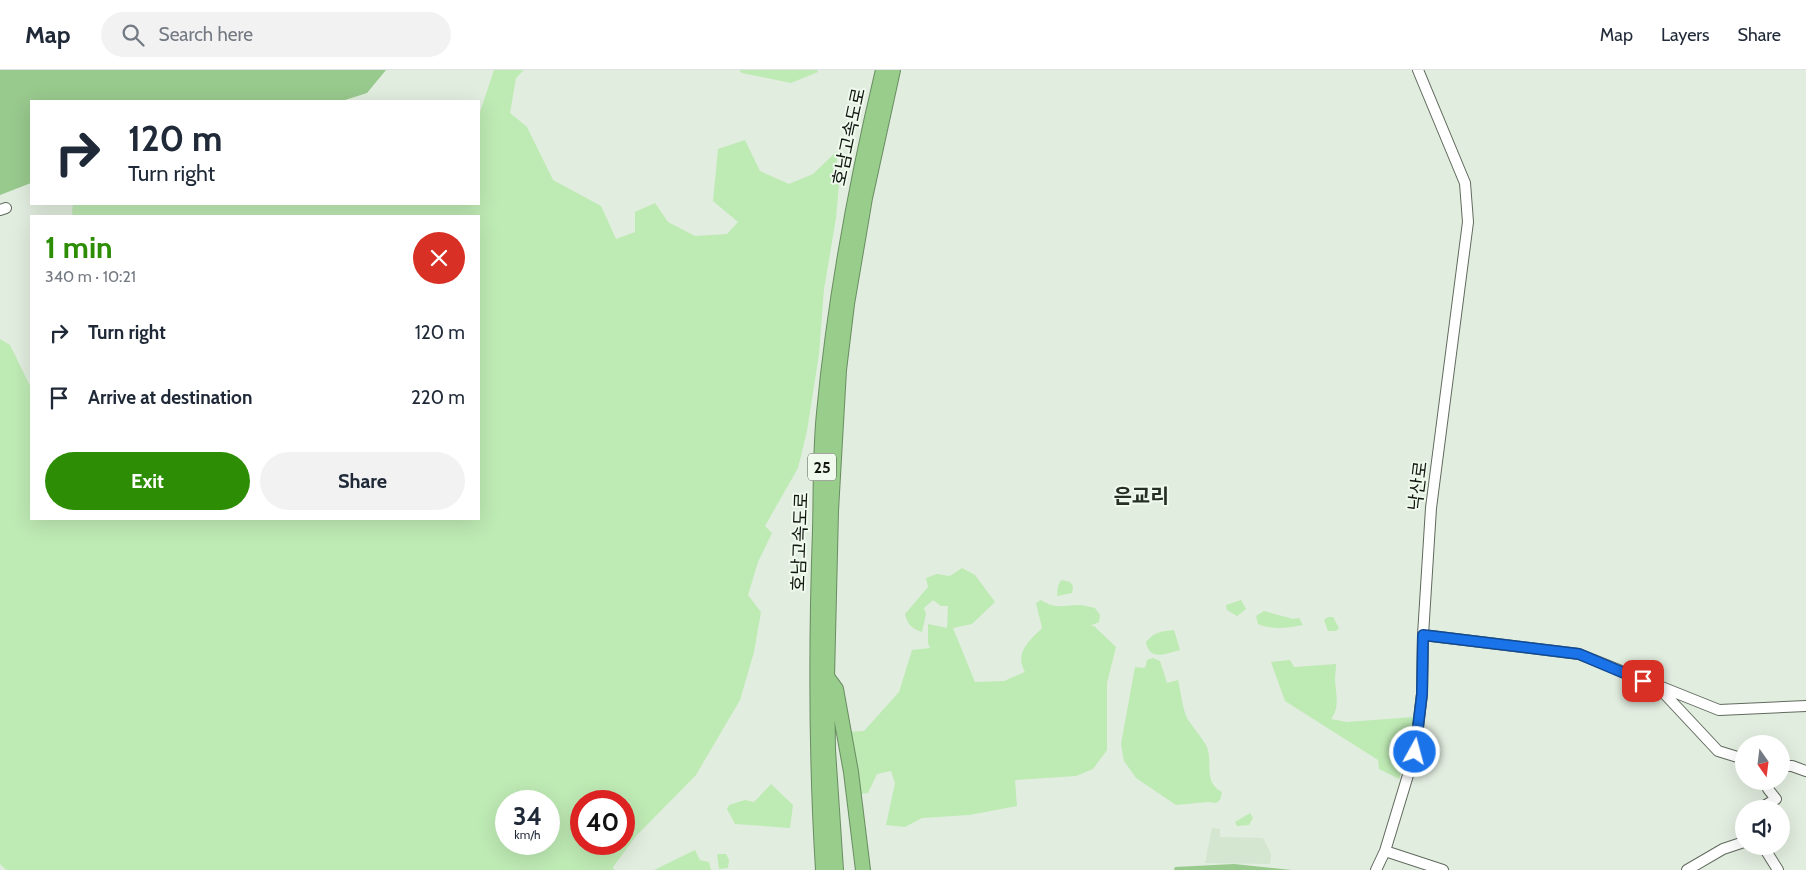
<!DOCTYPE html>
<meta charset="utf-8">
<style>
body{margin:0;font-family:Cabin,"Noto Sans KR",sans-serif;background:#f2f2f3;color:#1f2937;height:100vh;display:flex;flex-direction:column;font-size:19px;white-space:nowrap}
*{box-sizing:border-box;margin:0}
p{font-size:16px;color:#747a83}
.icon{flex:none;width:28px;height:28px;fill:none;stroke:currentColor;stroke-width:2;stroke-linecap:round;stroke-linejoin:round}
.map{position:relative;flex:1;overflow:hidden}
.side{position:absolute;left:30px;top:145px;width:450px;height:305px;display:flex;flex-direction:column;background:#fff;border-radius:0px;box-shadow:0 5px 20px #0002}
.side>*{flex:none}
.banner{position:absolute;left:30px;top:30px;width:450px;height:105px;border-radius:0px;box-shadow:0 5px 20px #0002;background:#fff;color:#1f2937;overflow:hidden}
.needle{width:32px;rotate:166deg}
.controls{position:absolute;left:1735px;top:665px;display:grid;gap:10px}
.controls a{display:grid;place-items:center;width:55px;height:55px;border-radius:50%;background:#fff;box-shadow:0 5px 20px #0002;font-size:25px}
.speed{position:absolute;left:495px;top:720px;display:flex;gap:10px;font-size:25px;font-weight:700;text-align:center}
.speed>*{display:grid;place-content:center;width:65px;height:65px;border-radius:50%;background:#fff;box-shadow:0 5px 20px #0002;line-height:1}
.speed small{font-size:12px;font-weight:400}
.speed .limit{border:8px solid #d22;background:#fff;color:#111}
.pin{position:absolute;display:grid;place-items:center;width:42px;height:42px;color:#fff;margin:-21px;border-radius:10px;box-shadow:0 2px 8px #0006}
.me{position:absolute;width:55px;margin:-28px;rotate:7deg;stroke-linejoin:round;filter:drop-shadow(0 0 4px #0008)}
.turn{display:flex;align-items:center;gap:18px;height:105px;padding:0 15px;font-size:22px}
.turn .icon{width:65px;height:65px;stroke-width:2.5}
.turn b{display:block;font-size:35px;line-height:42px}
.round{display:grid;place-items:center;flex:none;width:52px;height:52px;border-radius:26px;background:#f2f2f3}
.summary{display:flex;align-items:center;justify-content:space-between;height:85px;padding:0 15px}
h1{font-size:30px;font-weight:700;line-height:38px;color:#2d8e05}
.cta{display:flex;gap:10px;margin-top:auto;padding:10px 15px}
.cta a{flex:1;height:58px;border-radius:30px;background:#2d8e05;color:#fff;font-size:20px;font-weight:700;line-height:58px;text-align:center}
.cta a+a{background:#f2f2f3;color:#1f2937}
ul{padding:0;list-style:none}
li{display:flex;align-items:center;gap:15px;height:65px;padding:0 15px}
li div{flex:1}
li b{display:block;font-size:19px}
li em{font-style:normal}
header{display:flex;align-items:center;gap:30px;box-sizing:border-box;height:70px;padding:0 25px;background:#fff;border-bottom:1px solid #e0e1e3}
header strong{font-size:24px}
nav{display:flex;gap:28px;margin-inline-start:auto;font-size:18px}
.search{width:350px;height:45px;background:#f2f2f3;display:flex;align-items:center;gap:12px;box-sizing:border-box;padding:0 18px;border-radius:28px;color:#747a83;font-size:19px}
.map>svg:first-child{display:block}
.built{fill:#d4e5d0}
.green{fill:#beeab4;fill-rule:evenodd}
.water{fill:#98c98d}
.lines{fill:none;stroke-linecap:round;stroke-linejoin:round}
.minor-casing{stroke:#606a5d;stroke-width:12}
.highway-casing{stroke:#698d61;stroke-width:16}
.minor{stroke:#fff;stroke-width:10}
.highway{stroke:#98cd8c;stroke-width:14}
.route-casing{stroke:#114b97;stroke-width:12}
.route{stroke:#1a73e8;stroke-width:9}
.labels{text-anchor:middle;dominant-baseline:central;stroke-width:4;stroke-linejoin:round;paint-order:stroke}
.shield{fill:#effaec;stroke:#545a53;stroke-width:1}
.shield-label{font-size:16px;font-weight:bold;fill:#121611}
.street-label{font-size:18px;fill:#121611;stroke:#effaec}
.quarter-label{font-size:20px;font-weight:bold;fill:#272f25;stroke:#effaec}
</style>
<header>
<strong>Map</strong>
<div class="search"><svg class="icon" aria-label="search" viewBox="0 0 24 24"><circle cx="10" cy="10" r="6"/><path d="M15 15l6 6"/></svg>Search here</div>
<nav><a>Map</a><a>Layers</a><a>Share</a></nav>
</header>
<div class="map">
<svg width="1806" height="800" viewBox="0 0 1806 800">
<rect width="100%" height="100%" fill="#e1eddf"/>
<path class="built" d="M1212,758l8,1v8l43,1 8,16 -1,10 -65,-1z"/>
<path class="green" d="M494,0h30l-8,8 -6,35 17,14 26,53 48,26 15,33 19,-7v-20l20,-9 13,19 27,14 32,-2 11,-12 -25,-21 5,-52 27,-9 15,31 29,13 24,-10 23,-22 3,32 -3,34 -12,71 -5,65 -12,77 -9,37 -33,58 7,7 -14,29 -10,33 13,17 -7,40 -14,48 -44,75 -59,60 -24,32 1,3h-608l-6,-6v-525l10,6 21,43v131h448v-303h-406l-1,-4 1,-8h406v-89zM506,731h43v43h-43zM581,731h43v43h-43z
M739,0h78l1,2 -27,11 -49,-10z
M962,498l13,7 20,27 -23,22 -19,4 22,54 29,-1 21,-9c-11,-19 4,-31 17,-44l-6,-25 5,-3c15,10 22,5 37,5 6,0 12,2 17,3l5,7 -1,7 -9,4h4l22,21 -9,36v67l-14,19 -17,7 -61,4 2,26 -48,9 -47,3 -17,9 -19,-2 9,-42 -4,-12 -14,3 -9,19 -17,2 -5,-63 18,-1 35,-39 13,-42 18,-2 -2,-5v-19l19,4 1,-22h-7l-8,-6 -9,8 2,6 -4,18c-10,-3 -15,-8 -17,-18l23,-27 -2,-9 11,-4 13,2z
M1061,510l9,2 3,4 -1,7 -15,3 1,-10z
M1241,530l5,9 -9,7 -10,-6 -1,-5z
M1264,541l29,8 6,-1 4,7c-14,3 -32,5 -45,-1l-2,-8z
M1328,547h5l6,11 -3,3h-8l-4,-11z
M1174,560l6,20c-14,4 -31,11 -34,-8 8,-10 16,-11 28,-12z
M1153,588l7,3 7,22 11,-3c3,12 4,27 9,38 6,10 15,19 20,29 6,17 -4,35 15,45l-2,8 -4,3 -8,-1 -32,3 -40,-27 -12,-17 -3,-17 14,-77 10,1 2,-8z
M1290,590l4,7 42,-3c0,5 -1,11 -1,16 1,15 5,27 -4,39l16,3 67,-5 -9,43 -6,19 -20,-10 -1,-9 -93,-59 -14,-39z
M771,714l22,21 -3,23 -55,-4 -8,-15 2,-4 16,-5 9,2z
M1250,743l3,5 -4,7 -12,1 -2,-4z
M695,780l5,10 9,2 2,8h-57z
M717,784h9l3,6 -1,8 -9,1z"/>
<path class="water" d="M0,0h386l-19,23 -25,8h-311v82l-31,12z
M1234,794l58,6h-118l1,-3z"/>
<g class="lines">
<defs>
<path id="minor" d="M0,140l6,-2
M1423,565l156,19 140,56 87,-4
M1660,619l58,62 26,8
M1781,696h11l14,5
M1759,739l17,-10 -8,-10v-8
M1763,776l15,24
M1385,781l58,19
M1376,800l9,-19 30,-99 7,-58 1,-59 8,-127 37,-286 -3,-39 -47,-113
M1687,800l36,-21 21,-7"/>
<path id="highway" d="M828,608l8,11 15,83 12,98
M823,800c-7,-113 -7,-226 -3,-340 1,-39 0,-78 4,-117 11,-116 32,-230 59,-343
M836,800l-8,-120 -1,-73 4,-166 8,-141 8,-66 18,-106 28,-128"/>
</defs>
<use href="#minor" class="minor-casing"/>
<use href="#highway" class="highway-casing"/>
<use href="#minor" class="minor"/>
<use href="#highway" class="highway"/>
</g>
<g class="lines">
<defs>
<path id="route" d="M1415,682l7,-58 1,-59 156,19 64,27"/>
</defs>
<use href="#route" class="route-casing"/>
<use href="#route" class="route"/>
</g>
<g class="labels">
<rect class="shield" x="808" y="383.5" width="28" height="27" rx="4"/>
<g class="shield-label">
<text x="822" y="397">25</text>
</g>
<g class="street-label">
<text transform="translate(849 67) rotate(-78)">호남고속도로</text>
<text transform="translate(1418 416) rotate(-83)">낙산로</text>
<text transform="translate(800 472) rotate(-88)">호남고속도로</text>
</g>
<g class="quarter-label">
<text x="1141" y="426">은교리</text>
</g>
</g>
</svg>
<div class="controls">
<a><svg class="needle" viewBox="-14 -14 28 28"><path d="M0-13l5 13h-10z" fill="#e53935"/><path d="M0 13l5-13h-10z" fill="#747a83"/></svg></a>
<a><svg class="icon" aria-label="sound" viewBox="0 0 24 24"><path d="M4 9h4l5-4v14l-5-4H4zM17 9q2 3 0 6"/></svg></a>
</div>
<div class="speed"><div>34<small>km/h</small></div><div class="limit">40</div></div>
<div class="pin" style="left:1643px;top:611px;background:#d93025"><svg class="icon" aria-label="arrive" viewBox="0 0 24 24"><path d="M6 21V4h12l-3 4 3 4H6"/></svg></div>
<svg class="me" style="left:1415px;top:682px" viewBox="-20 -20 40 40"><circle r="17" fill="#1a73e8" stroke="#fff" stroke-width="3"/><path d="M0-11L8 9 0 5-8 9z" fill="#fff"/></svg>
<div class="banner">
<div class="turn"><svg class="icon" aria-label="right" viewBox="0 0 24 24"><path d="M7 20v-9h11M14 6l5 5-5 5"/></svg><div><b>120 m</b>Turn right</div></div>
</div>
<section class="side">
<div class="summary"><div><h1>1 min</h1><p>340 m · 10:21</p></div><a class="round" style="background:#d93025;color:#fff"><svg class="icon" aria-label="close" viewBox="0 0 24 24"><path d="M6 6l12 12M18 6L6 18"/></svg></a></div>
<ul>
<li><svg class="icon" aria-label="right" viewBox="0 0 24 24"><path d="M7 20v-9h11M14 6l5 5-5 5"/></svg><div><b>Turn right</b></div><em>120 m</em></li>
<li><svg class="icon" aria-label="arrive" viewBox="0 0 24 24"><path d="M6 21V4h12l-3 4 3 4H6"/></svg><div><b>Arrive at destination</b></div><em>220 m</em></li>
</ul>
<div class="cta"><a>Exit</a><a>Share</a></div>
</section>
</div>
